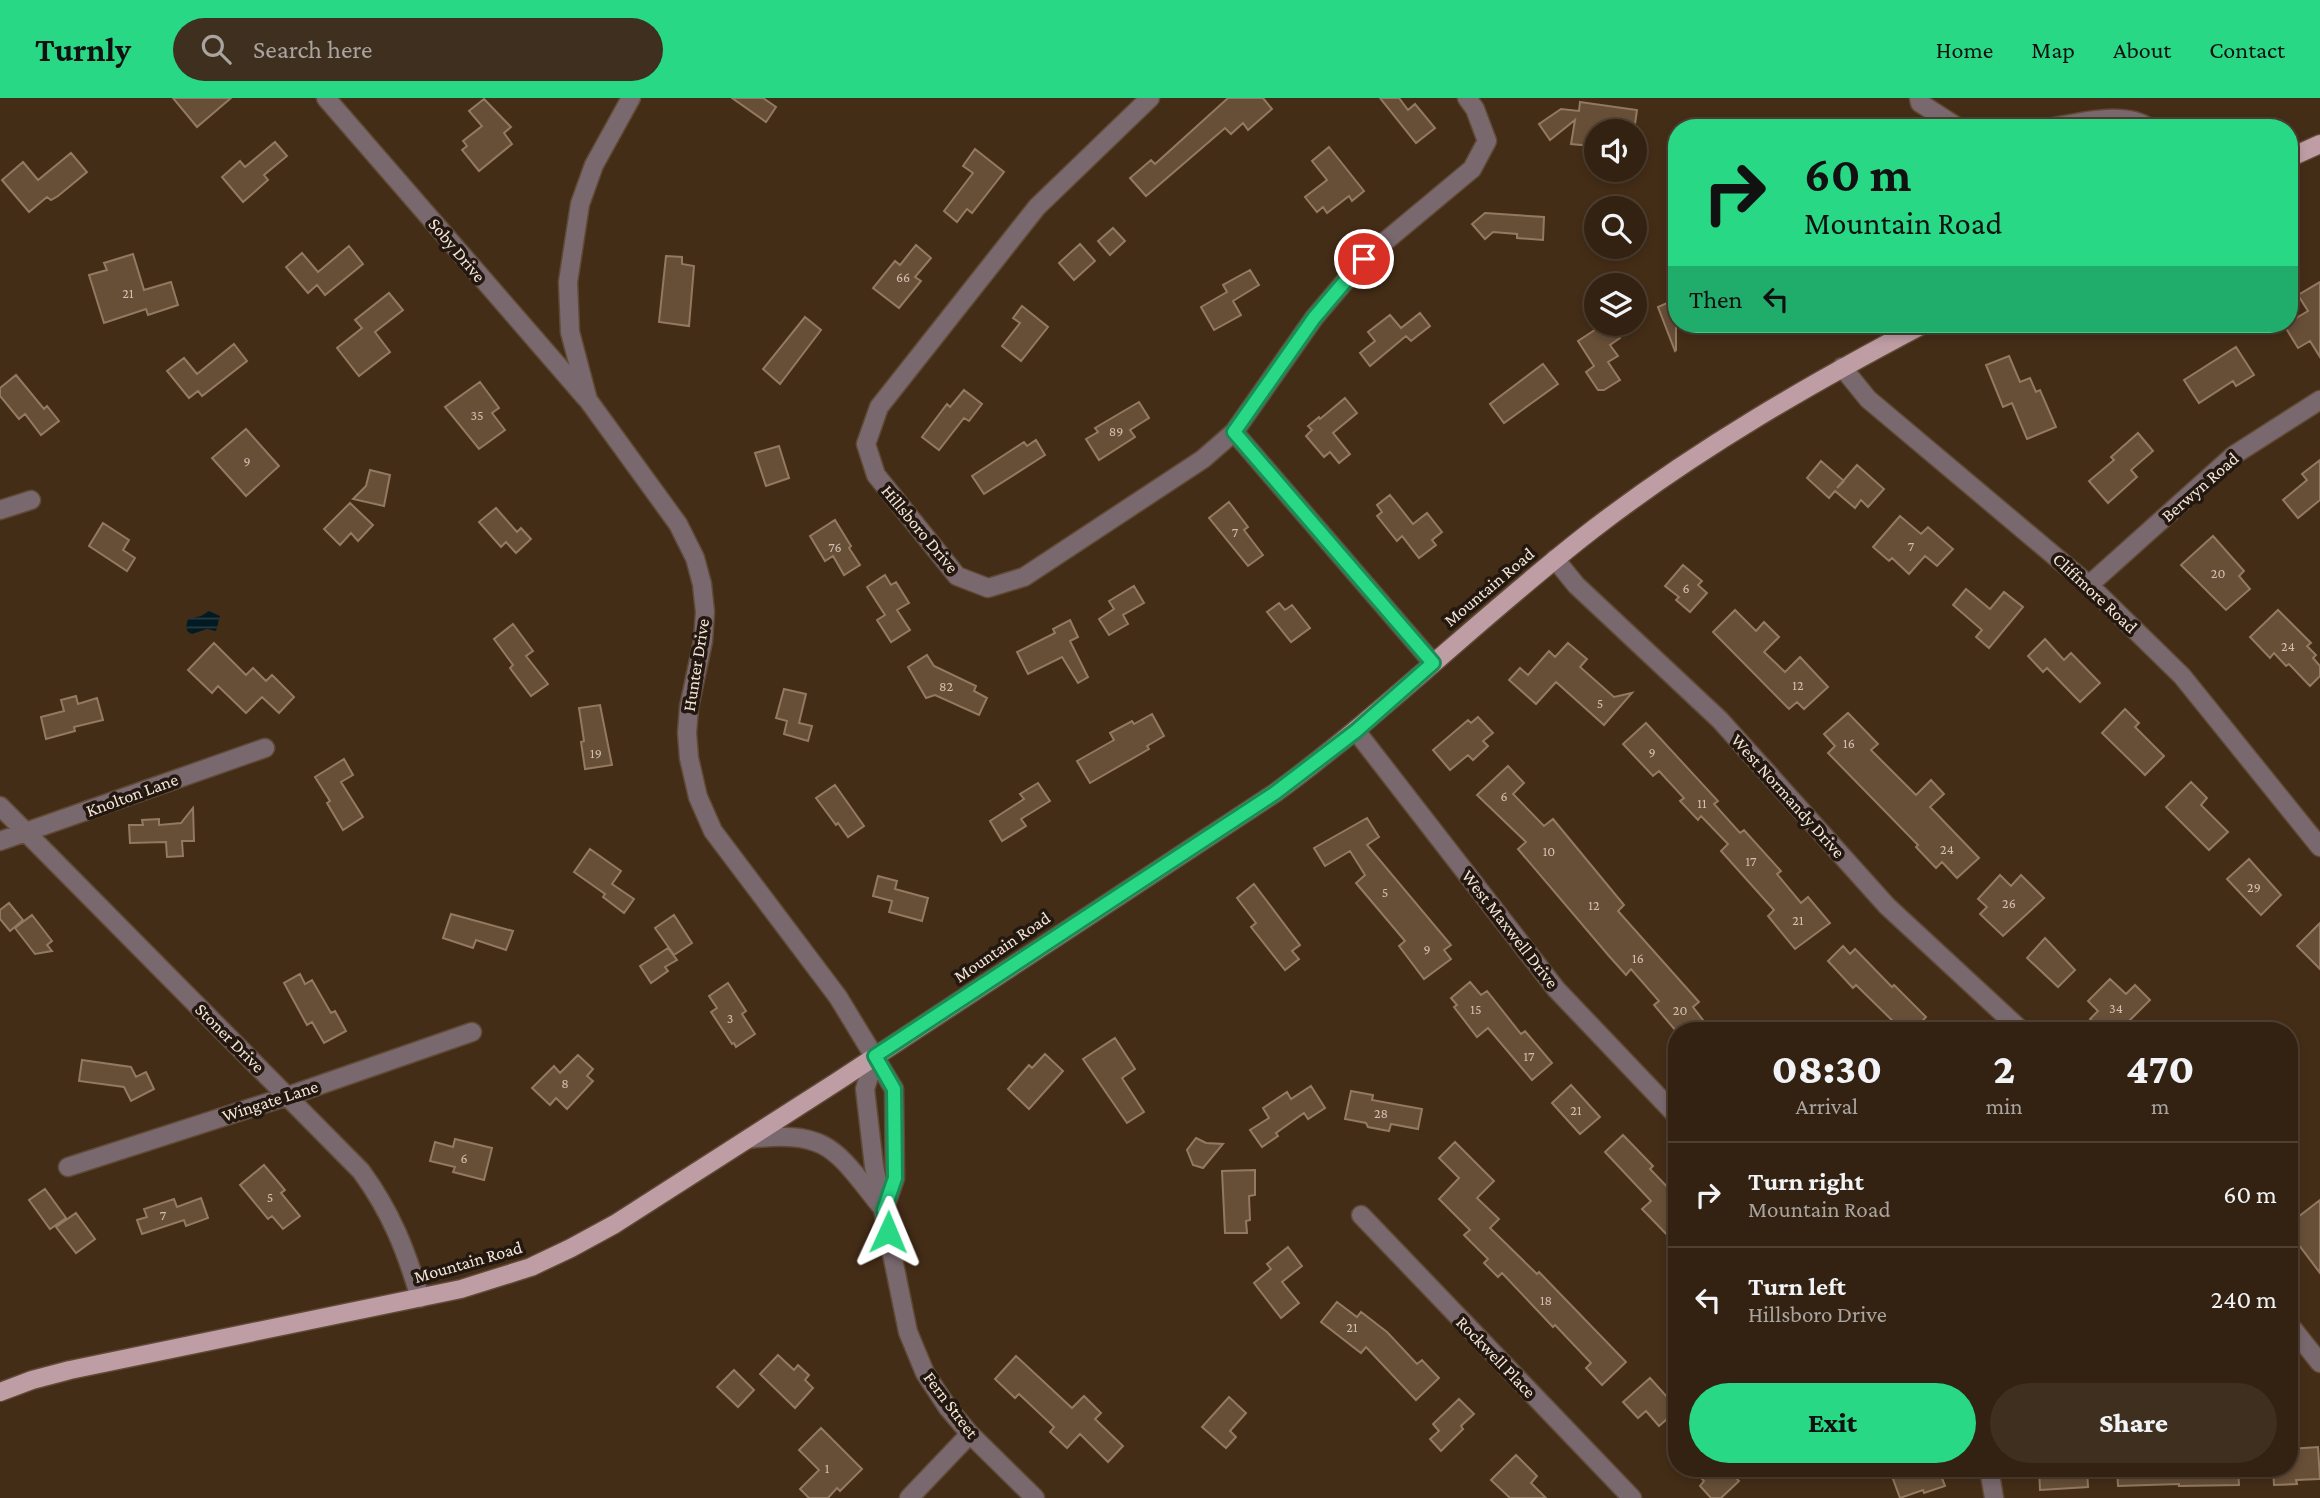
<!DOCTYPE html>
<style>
body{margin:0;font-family:"Crimson Pro",serif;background:#3e2f1f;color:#f1f3f6;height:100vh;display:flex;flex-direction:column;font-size:26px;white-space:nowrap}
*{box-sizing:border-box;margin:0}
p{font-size:23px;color:#a9a49f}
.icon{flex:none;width:38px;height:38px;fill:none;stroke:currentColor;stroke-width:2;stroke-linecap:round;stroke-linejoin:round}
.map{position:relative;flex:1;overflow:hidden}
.sheet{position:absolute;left:1668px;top:924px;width:630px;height:455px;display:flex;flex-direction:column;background:#321;border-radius:28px;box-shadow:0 4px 10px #0003,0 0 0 2px #4e3f31}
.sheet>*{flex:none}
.guide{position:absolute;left:1668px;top:21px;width:630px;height:214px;border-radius:28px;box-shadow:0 4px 10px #0003,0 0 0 2px #4e3f31;background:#28d885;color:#111;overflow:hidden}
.tools{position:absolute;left:1584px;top:21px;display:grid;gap:14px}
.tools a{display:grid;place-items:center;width:63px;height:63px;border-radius:50%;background:#321;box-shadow:0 4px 10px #0003,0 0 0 2px #4e3f31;font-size:35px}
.pin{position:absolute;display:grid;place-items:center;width:60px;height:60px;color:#fff;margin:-30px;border:4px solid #fff;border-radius:50%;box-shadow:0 2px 7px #0007}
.me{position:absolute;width:77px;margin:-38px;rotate:1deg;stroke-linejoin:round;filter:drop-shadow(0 0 5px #0008)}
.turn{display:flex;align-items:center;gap:24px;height:147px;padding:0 21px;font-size:32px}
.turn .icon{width:91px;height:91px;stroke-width:2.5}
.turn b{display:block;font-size:49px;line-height:60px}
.then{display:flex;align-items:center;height:66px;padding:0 21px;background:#0003;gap:14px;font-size:26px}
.eta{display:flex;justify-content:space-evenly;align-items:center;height:119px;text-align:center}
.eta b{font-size:42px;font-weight:800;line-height:49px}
.button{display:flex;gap:14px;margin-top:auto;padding:14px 21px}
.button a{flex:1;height:80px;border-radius:42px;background:#28d885;color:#111;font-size:28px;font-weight:800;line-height:80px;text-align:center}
.button a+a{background:#3e2f1f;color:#f1f3f6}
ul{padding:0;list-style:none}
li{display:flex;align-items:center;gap:21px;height:105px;padding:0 21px;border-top:2px solid #4e3f31}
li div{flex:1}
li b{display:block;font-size:26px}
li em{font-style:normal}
header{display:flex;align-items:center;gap:42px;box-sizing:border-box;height:98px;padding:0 35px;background:#28d885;color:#111}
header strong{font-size:33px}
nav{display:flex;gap:38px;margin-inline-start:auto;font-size:24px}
.search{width:490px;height:63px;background:#3e2f1f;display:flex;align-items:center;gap:18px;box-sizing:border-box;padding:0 24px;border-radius:38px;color:#a9a49f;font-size:26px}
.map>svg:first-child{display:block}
.water{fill:url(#water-rules)}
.building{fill:#674e37;stroke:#947961;stroke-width:2}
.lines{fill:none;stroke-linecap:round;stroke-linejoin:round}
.minor-casing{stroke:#604a36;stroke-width:21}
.major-casing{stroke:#604a36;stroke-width:21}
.minor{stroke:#79686d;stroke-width:18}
.major{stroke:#be9da5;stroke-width:18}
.route-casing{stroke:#1a8c56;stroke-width:18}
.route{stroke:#28d885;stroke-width:12}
.labels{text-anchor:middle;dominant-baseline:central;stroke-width:7;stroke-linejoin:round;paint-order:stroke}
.number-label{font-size:14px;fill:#d1bfb0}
.street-label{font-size:18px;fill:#f4e5d8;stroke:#23180f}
</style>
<header>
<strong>Turnly</strong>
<div class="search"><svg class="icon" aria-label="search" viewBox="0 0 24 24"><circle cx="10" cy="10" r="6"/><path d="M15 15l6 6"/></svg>Search here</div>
<nav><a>Home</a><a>Map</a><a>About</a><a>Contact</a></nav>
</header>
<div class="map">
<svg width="2320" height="1400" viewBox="0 0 2320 1400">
<defs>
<pattern id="water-rules" width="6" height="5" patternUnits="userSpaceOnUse" patternTransform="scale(1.75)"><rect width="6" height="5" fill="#021a21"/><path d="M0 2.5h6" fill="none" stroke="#283b40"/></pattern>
</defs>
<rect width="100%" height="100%" fill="#442d17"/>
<path class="water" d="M209,513l11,5 -4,15 -9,-2 -15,5 -4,-2 -2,-5 2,-8 13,-3z"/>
<path class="building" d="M173,0h58l-34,29z
M732,0h31l13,9 -10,15z
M1228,0h35l9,11 -24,21 -5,-7 -12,11 -6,-6 -79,68 -16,-18 21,-18 4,4z
M1380,0h19l9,12 7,-6 20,24 -19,15z
M484,1l27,28 -7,6 8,11 -33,27 -17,-21 5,-4 -4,-5 19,-15 -13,-15z
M1580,4l57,8 -3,21h-41l-2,15 -20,-2 4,-24 -25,20 -11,-16 22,-15 18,2z
M275,44l12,14 -23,19 4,5 -25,22 -21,-25 18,-16 5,6z
M1329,49l35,44 -12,10 -3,-5 -22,17 -4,-6 -6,5 -12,-15 22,-17 -15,-19z
M975,51l29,23 -32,41 -5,-4 -10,13 -13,-11 29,-38 -10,-7z
M71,55l16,19 -29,24 -7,4 -4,-3 -18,15 -27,-32 21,-18 15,18z
M1485,115l59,4 -1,23 -26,-2v-4l-24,-2 -8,7 -13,-15z
M1113,130l12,13 -15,14 -12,-14z
M1080,146l15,17 -21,19 -15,-17z
M916,147l15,13 -16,19 6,4 -22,27 -26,-20 22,-27 5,4z
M349,148l14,18 -38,31 -8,-10 -9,8 -22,-26 16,-14 16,19z
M133,156l11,36 27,-8 7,23 -30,10 -2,-6 -42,14 -15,-48 18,-5 -3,-7z
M666,158l16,1v7l12,2 -5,60 -30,-4z
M1250,172l9,15 -26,16 8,14 -27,15 -13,-23 26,-15 -4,-7z
M2320,184v75l-10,-16 -12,7 -14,-23 24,-14 -10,-16z
M389,195l14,17 -28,22 15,20 -31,24 -22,-28 25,-20 -7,-8z
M1676,201v51l-1,1 -17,-44z
M1022,208l26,21 -27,34 -19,-15 18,-23 -7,-5z
M1420,215l10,13 -19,15 -5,-5 -36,30 -10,-13 15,-12 -7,-9 22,-17 11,13z
M805,219l16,13 -41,54 -17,-15z
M1604,226h7l9,14 -10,7 8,11 -10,6 12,18 -16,10h-6l-12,-18 8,-6 -16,-25z
M234,246l13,17 -45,35 -4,-5 -9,7 -22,-27 17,-13 13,16z
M2236,249l18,28 -18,11 -3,-5 -34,22 -15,-23z
M2009,258l11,26 10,-4 6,14 4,-2 16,37 -29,12 -15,-36 -9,4 -17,-42z
M1543,266l15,20 -54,39 -14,-19z
M16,277l28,34 3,-3 12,15 -18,14 -16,-21 -6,5 -19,-23v-8z
M480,284l19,26 -7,5 13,17 -26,19 -34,-42z
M964,292l18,14 -13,17 -5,-3 -25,32 -17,-13 25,-33 3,3z
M1345,300l12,15 -24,20 17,21 -11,9 -9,-11 -6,5 -18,-21 6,-6 -4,-4 11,-9 1,2z
M1139,304l10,16 -19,12 5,7 -36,23 -13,-21 12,-7 -3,-4z
M246,331l33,37 -33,30 -34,-38z
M2138,335l15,18 -22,19 6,7 -29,26 -19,-22 25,-21 -3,-3z
M1036,342l9,15 -61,39 -12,-18 52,-34 3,4z
M779,348l10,32 -23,8 -11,-33z
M2320,362v40l-22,18 -15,-18 24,-20 -5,-6z
M1821,363l23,20 -7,7 20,-23 27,24 -16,18 -7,-7 -6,8 -20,-17 -6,7 -22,-20z
M370,372l20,5 -6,31 -31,-7 13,-13z
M1390,397l23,29 14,-11 15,19 -10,8 4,5 -17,13 -17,-22 -5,5 -20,-25 5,-4 -5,-7z
M1229,404l19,25 -4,3 19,25 -15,11 -39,-48z
M350,405l23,22 -15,16 -7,-8 -11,12 -16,-16z
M496,410l21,24 4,-4 10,11 -15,14 -10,-11 -5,5 -22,-25z
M1900,418l21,18 7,-7 25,22 -16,17 -12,-10 -16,18 -17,-16 -3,3 -16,-14z
M835,422l16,26 -2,2 11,17 -16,10 -11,-19 -8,5 -15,-25z
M103,425l26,17 -6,10 12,8 -8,13 -38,-25z
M2213,438l31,35 -5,5 11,13 -24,21 -45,-45z
M1683,467l19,16 -4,4 9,8 -17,19 -14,-12 3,-3 -14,-11z
M885,477l6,10 5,-3 13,21 -12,7 13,20 -19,12 -14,-22 8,-5 -18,-28z
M1134,488l10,17 -21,12 5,9 -19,11 -10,-16 15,-10 -5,-8z
M1966,491l24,20 14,-17 19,15 -34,41 -13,-11 6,-7 -29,-25z
M1279,505l6,7 7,-5 18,23 -19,14 -24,-30z
M1735,512l21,21 8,-9 15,15 -15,15 21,20 15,-15 28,30 -24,22 -7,-7 -8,7 -76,-77z
M2278,512l33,33 -4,3 9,9 -3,3 7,8v10l-10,10 -21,-22 -3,2 -12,-13 -4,5 -20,-21z
M1070,522l8,17 -8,4 18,36 -10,6 -16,-26 -34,17 -11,-22 38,-19 -2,-4z
M513,526l20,27 -7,5 22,28 -17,12 -21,-28 3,-3 -19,-26z
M2045,541l19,21 7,-7 29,30 -20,19 -33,-34 -4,4 -15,-16z
M214,545l32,32 7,-7 13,13 6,-6 22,22 -15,16 -17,-16 -16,16 -28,-27 -6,7 -24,-23z
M1568,545l19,16 -7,8 34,30 18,-4 -28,32 -48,-43 -20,22 -27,-24 11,-12 8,7 21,-24 6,6z
M927,557l7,11 42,20 -2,5 13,7 -8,17 -44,-20 -9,3 -18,-31z
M784,591l22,5 -7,29 13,3 -4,15 -24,-7 3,-13 -11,-3z
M76,598l2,8 19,-6 6,22 -29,7 1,4 -29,8 -5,-22 23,-6 -3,-11z
M600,607l12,60 -27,4 -4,-27 3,-1 -5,-33z
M2125,611l14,14 -4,4 29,29 -19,19 -43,-42z
M1848,615l30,31 -7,6 45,45 15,-15 13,14 -14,13 49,51 -22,20 -15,-16 -6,6 -20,-21 2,-2 -90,-92 7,-7 -11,-12z
M1152,616l12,22 -17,10 2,3 -59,34 -13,-22 37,-21 -4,-7 22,-12 2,3z
M1478,619l15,16 -10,8 5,5 -15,14 -5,-5 -18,15 -17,-20 35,-30 3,3z
M1646,625l72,78 -4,3 26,29 4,-3 37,41 -4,3 24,29 7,-6 22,26 -35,26 -27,-33 6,-6 -53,-59 7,-7 -27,-28 -3,4 -18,-19 4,-3 -25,-27 -6,5 -30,-32z
M344,661l9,16 -12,7 22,35 -20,13 -16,-27 3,-2 -15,-24z
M1508,668l16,17 -11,11 31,32 9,-7 71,86 -6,6 81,91 -6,5 10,13 -13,11h-14l-22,-26 5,-4 -28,-32 -5,6 -17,-19 -91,-107 8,-7 -49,-47z
M2191,684l16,16 -6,7 27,27 -19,18 -43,-43z
M1038,685l12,18 -29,18 5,7 -24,15 -12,-20 34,-22 -4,-5z
M835,687l29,41 -16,11 -10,-14 -2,2 -20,-27z
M193,710l1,33h-12l1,15 -16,1 -1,-15 -36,1 -1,-18h14l-1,-5 17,-1v6l22,-2z
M1367,720l12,19 -12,8 84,100 -7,5 7,9 -27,20 -25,-33 6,-5 -49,-58 9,-8 -15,-24 -25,15 -11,-18z
M590,751l31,22 -9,13 22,15 -10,14 -21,-16 2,-3 -31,-22z
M2249,761l32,36 -20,20 -34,-36z
M2000,777l11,11 10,-11 23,23 -41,38 -23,-22 7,-7 -9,-8z
M878,778l19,5 -2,8 33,9 -6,23 -33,-9 3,-11 -19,-5z
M1254,786l46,61 -8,6 7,8 -14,11 -34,-43 5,-4 -19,-25z
M9,805l14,17 -13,11 -10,-12v-9z
M451,816l62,17 -7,19 -30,-10 -3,8 -30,-10z
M32,817l20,26 -5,4 5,6 -17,3 -20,-26z
M674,817l18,28 -18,12 -19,-27z
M2320,825v46l-23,-23z
M2045,840l30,32 -17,17 -31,-29z
M1843,848l7,8 5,-5 37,38 2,-2 32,32 -13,14h-10l-47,-46 -3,3 -25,-27z
M668,850l9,12 -12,7 3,4 -17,12 -11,-17z
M300,876l5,10 7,-4 19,33 4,-2 11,20 -22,12 -12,-21 -5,3 -23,-42z
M2110,881l16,15 9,-9 15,15 -31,31h-17l-12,-12 8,-8 -10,-10z
M1470,884l11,13 6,-4 34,43 4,-3 27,32 -20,17 -44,-52 -11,9 -23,-30 3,-2 -6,-7z
M728,885l18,28 -4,3 13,20 -19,13 -2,-4 -2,1 -21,-32 6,-4 -8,-12z
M1115,940l20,31 -13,9 22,34 -17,11 -44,-64z
M1045,956l18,17 -34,38 -21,-20 21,-24 3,3z
M578,957l15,14 -6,7 6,5 -26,28 -11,-11 -6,7 -18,-17 22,-22 6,7z
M82,962l49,7 5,10 10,-5 8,17 -23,12 -7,-14 -45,-6z
M1571,987l29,32 -20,17 -28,-31z
M1311,988l14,22 -17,11 -4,-6 -28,20 2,3 -16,11 -12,-17 19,-12 -6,-10 24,-16 4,7z
M1351,993l22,4 -1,5 50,9 -4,20 -27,-5 -2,7 -21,-4 -2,-4 -21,-4z
M1623,1037l30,31 -3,3 26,27v48l-34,-35 9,-8 -46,-49z
M1196,1040l10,5 17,1 -20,24 -10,-3 -6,-15z
M455,1041l37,9 -8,32 -31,-8 2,-5 -25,-6 5,-19 18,5z
M1455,1044l39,39 -17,17 22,21 -9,9 47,46 2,-2 87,90 -24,23 -16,-17 5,-5 -36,-38 -2,2 -51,-54 -4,4 -14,-14 4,-4 -24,-24 6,-5 -31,-31 20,-21 -20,-20z
M264,1067l21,25 -4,3 19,23 -17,13 -11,-13 -4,3 -28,-34z
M1255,1072v25l-6,1 1,24 -4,1 1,12h-22l-3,-62z
M45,1091l21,29 -16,11 -21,-29z
M201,1100l7,20 -22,8 -2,-6 -42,14 -5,-14 10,-3 -3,-8 30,-10 3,8z
M2320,1102v73l-31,-41v-8z
M76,1115l19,26 -19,14 -20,-26z
M1288,1149l14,19 -20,16 17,21 -18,15 -27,-35 17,-14 -4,-5z
M1337,1204l20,15 4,-5 26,20 30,32 5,-4 17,18 -23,22 -50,-53 -5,6 -40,-31z
M778,1257l16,15 4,-5 11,10 -4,5 8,8 -18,20 -35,-34z
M1016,1258l56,52 12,-12 17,17 -6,6 28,27 -15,16 -28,-28 -13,14 -17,-16 4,-5 -35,-33 -4,4 -20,-19z
M734,1272l20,20 -16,17 -21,-20z
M1650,1280l17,19 9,-7v21l-17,15 -13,-15 -8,7 -15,-16z
M1229,1299l17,16 -16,18 6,6 -10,11 -24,-21z
M1459,1301l15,15 -13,12 2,3 -22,22 -11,-12 9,-8 -6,-7z
M821,1330l41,41 -22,22 -3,-3 -9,10h-19l-9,-9 19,-19 -20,-20z
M2318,1349l2,32 -24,1 1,4 -23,1 -1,-17h16v-19z
M1516,1357l21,21 -6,7 15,15h-36l-19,-18z
M1692,1370h34l13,13 -18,17h-10l-11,-12 4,-5z
M1889,1370h49l7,18 -21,7 -1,-3 -23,8z
M2039,1370h48l1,19 -48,3z
M2117,1370h121l1,17 -60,1v-2l-61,2z"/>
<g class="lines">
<defs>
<path id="minor" d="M326,0l260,300
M631,0l-37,67 -14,39 -12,78 2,50 18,68 90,124 17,34 7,26 3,28 -2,29 -14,66 -2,26 2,25 9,39 15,34 125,166 56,92 1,89 -11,32
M1150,0l-113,109 -158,200 -13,37 10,31 81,101 31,12 36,-11 179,-118 31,-27 80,-114 50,-59 108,-90 15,-28 -12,-32 -8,-11
M1919,0l1,5 39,25
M2049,30c28,-5 76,-18 100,0
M1842,269l26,32 221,186 93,91 138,171
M1234,334l199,231
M0,412l31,-10
M1555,461l21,26 144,135 167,186 135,125
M2089,487l145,-130 86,-55
M1356,633l200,258 120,126
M0,708l361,365c30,41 45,79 59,127
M0,743l265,-93
M875,959l-10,32 9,77 34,166 17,41 23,35 22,26 65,64
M748,1041c80,-9 86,9 132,66
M68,1069l220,-71 184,-64
M1361,1117l271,283
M2289,1226l31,39
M1989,1370l5,30
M909,1400l61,-64"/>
<path id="major" d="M2289,60l31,-14
M0,1294l32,-12 38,-10 391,-81 70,-22 40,-19 44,-24 223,-143 437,-288c112,-82 210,-181 321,-266 103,-79 214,-143 328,-203"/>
</defs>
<use href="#minor" class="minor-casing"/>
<use href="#major" class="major-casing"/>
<use href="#minor" class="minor"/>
<use href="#major" class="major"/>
</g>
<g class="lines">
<defs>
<path id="route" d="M888,1134l-4,-22 11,-32 -1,-89 -19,-33 400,-263 81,-62 77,-68 -199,-231 80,-114 50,-59"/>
</defs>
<use href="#route" class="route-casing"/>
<use href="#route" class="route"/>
</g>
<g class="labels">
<g class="number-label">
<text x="903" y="179">66</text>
<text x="128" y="195">21</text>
<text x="477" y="317">35</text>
<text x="1116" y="333">89</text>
<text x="247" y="363">9</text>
<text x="1235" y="434">7</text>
<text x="1911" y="448">7</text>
<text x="835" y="449">76</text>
<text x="2218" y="475">20</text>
<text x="1686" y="490">6</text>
<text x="2288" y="548">24</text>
<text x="1798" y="587">12</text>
<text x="946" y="588">82</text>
<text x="1600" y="605">5</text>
<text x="1849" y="645">16</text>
<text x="1652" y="654">9</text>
<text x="596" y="655">19</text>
<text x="1504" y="698">6</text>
<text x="1702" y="705">11</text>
<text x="1947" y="751">24</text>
<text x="1549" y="753">10</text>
<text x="1751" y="763">17</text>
<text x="2254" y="789">29</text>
<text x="1385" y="794">5</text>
<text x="2009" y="805">26</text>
<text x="1594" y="807">12</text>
<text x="1798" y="822">21</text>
<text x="1427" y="851">9</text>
<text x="1638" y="860">16</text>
<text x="2116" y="910">34</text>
<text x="1476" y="911">15</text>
<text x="1680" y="912">20</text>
<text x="730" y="920">3</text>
<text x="1529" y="958">17</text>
<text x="565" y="985">8</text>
<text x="1576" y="1012">21</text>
<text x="1381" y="1015">28</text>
<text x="464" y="1060">6</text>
<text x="270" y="1099">5</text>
<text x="163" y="1117">7</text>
<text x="1546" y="1202">18</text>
<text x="1352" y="1229">21</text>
<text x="827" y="1370">1</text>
</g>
<g class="street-label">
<text transform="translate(457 152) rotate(50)">Soby Drive</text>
<text transform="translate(2200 389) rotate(-41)">Berwyn Road</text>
<text transform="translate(920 431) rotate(50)">Hillsboro Drive</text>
<text transform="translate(1489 489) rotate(-40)">Mountain Road</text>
<text transform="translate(2095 495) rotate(43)">Cliffmore Road</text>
<text transform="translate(696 567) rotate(-81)">Hunter Drive</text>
<text transform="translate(132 697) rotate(-20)">Knolton Lane</text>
<text transform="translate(1788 698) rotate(48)">West Normandy Drive</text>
<text transform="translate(1510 831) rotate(52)">West Maxwell Drive</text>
<text transform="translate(1002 849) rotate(-34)">Mountain Road</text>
<text transform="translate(230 940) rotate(45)">Stoner Drive</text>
<text transform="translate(270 1003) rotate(-18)">Wingate Lane</text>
<text transform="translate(468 1164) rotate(-16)">Mountain Road</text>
<text transform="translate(1496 1259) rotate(46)">Rockwell Place</text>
<text transform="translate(951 1307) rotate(53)">Fern Street</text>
</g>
</g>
</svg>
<div class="tools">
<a><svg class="icon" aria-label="sound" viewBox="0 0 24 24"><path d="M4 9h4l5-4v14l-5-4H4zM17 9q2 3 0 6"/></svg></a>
<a><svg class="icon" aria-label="search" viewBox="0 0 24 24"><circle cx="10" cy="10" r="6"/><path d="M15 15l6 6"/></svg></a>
<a><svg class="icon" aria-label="layers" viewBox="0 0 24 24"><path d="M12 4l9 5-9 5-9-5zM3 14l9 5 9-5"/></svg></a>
</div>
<div class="pin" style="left:1364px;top:161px;background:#d93025"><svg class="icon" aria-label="arrive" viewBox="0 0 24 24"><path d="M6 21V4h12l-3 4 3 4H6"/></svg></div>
<svg class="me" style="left:888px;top:1134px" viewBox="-20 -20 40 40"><path d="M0-17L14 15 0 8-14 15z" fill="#28d885" stroke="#fff" stroke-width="4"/></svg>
<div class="guide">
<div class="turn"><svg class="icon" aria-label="right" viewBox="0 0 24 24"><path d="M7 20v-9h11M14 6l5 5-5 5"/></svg><div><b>60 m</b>Mountain Road</div></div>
<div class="then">Then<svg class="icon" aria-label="left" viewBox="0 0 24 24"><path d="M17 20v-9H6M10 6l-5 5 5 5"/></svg></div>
</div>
<section class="sheet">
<div class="eta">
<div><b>08:30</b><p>Arrival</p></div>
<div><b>2</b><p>min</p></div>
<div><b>470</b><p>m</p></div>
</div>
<ul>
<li><svg class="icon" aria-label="right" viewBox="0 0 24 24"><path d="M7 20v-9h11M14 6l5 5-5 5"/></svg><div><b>Turn right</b><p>Mountain Road</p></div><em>60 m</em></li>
<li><svg class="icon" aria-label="left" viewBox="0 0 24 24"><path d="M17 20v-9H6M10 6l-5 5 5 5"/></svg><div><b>Turn left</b><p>Hillsboro Drive</p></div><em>240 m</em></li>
</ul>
<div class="button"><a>Exit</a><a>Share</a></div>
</section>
</div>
